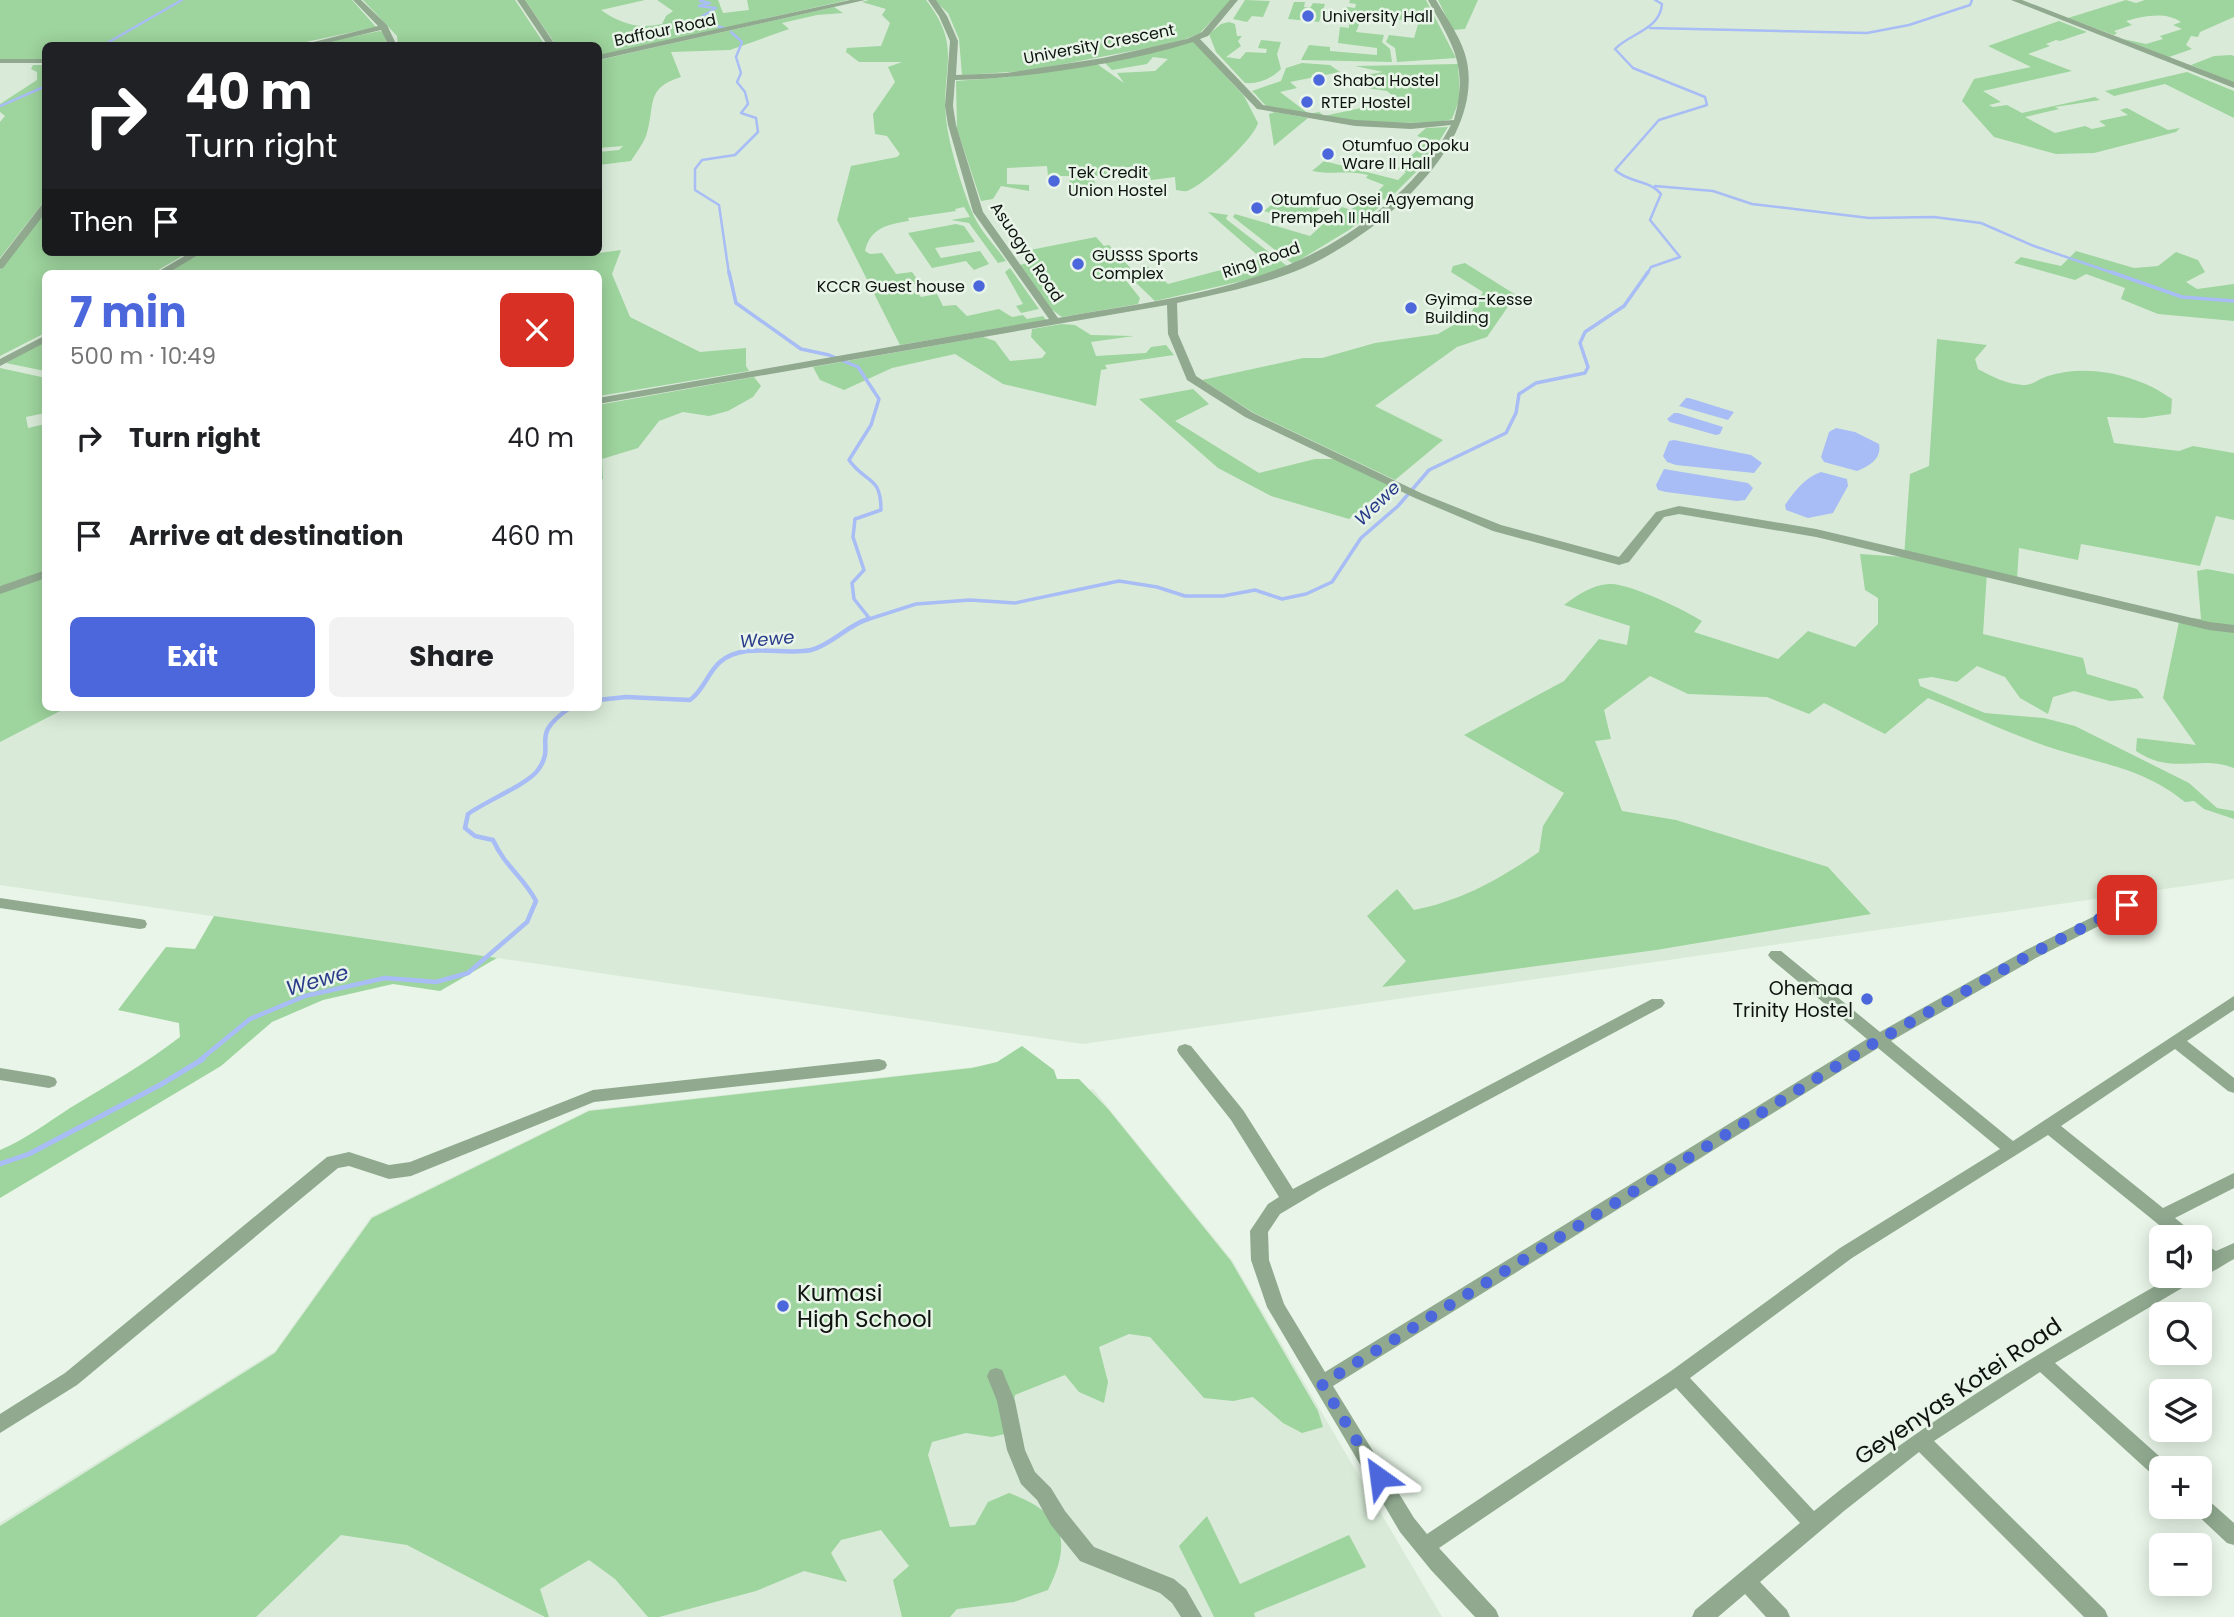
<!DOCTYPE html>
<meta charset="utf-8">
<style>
body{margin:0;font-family:Poppins,sans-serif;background:#f2f2f2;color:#202124;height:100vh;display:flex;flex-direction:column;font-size:26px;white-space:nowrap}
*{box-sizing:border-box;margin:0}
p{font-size:23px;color:#757577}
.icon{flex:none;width:38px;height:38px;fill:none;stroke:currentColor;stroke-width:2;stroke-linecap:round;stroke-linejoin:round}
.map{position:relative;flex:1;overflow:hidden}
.side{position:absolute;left:42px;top:270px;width:560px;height:441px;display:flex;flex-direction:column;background:#fff;border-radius:10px;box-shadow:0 4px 18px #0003}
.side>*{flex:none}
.hud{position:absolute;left:42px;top:42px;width:560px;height:214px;border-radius:10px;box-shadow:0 4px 18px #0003;background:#202124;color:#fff;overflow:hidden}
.buttons{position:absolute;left:2149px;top:1225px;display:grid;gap:14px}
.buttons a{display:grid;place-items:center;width:63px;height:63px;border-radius:10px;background:#fff;box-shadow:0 4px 18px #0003;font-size:35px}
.pin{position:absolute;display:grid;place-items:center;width:60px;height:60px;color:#fff;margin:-30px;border-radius:14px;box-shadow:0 4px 10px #0006}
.me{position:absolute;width:77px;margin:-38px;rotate:329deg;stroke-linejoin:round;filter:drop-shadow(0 0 5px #0008)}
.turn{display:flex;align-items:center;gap:24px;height:147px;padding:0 28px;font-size:32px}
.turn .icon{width:91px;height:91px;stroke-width:2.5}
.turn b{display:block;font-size:49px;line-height:60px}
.then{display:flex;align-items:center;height:66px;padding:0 28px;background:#0003;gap:14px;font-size:26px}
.round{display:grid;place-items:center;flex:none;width:74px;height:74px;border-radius:10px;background:#f2f2f2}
.summary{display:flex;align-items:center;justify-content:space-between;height:119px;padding:0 28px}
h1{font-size:42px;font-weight:700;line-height:52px;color:#4b67db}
.button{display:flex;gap:14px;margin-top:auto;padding:14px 28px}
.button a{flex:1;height:80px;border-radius:10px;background:#4b67db;color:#fff;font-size:28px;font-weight:700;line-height:80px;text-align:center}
.button a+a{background:#f2f2f2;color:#202124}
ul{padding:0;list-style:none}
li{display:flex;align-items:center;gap:21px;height:98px;padding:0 28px}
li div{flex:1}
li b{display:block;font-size:26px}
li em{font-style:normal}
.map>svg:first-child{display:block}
.built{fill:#d9ebd8;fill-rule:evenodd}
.green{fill:#9ed49d}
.water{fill:#a8bcf5}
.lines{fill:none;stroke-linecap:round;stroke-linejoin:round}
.stream-far3{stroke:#a8bcf5;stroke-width:2.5}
.stream-far2{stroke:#a8bcf5;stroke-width:3.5}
.stream-far1{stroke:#a8bcf5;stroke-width:4.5}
.stream{stroke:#a8bcf5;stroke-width:5}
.minor{fill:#90a98f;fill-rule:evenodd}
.route{stroke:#4b67db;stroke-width:12;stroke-dasharray:0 21.6}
.poi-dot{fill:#4b67db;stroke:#e8f5e8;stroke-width:2.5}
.labels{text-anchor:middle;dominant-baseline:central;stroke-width:5;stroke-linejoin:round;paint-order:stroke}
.far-poi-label{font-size:16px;fill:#0f130f;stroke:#e8f5e8;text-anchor:start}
.far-street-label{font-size:16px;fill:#0f130f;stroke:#e8f5e8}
.far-water-label{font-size:18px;font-style:italic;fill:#283a89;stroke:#e8f5e8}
.poi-label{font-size:19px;fill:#0f130f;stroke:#e8f5e8;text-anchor:end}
.water-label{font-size:21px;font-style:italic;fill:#283a89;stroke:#e8f5e8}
.near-poi-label{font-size:23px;fill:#0f130f;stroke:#e8f5e8;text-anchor:start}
.near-street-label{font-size:23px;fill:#0f130f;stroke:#e8f5e8}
</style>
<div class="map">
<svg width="2234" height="1617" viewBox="0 0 2234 1617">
<rect width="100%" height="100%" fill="#e8f5e8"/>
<path class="built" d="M0,0h2234v879l-1151,165 -1083,-159zM46,46h552v206h-552zM46,273h552v434h-552z
M984,1066l12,36 97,-13 139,171 210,357h-1442v-94l275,-172 96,-134 218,-107z"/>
<path class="green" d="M0,0h352l24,27 -84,18 -246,1 -1,15h-45z
M363,0h152l30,45h-147l-1,-9z
M525,0h120l-44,10c20,14 37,19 61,14l4,-8 7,-5 -16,-11h61l5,13 26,-3 -2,-10h101l-249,56 -1,-10 -42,-1z
M869,0h57c37,48 15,67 20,118 2,25 19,82 31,104 8,14 20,26 29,39l-8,2 -29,-40 -18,-3 19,-3 -6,-10 -9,2 1,2 -48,7 1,3c-21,3 -39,7 -44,30l5,3 12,-1 14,21 16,-2 8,11 -19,4 3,7 13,-2 4,5 16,-3 6,12 13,-1 11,11 32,-7 13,8 11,-2 4,4 16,-3 3,4 -146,25 -63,-125 14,-54 46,-9 3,-3 -13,-18 -12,-2 -2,-20 22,-32 -7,-15 14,-5h-43l-13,-10 1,-4 34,-2 9,-23 -8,-8 4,-6 -24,-7z
M934,0h297l-31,33 -21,9 -152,29 -65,4 -3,-36 -11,-26z
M1245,0l25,1 -7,16 -11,-1 -5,6 -14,-3z
M1350,0h76l30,58 -59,4 -2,-14 -9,-6 3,-7 25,3 5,-17 -57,-4 -6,15 28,3 -2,7 8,7 2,13 -91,-2 8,-15 21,2v4l47,4v-7l-39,-5 2,-16 9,1v-4h-8l6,-17 8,1 1,-4 -7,-1z
M1438,0h40l-13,29 -12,1z
M2126,0l10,3 9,-3h89v17l-34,15 -2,5 -7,-1 -5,9 6,4 -23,8 -46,-18 23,5 17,-5 -3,-3 22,-7 -9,-4 8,-3c-15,-11 -38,-6 -55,-1l6,4 -18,6 3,2 -3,2 -46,-17z
M1294,2h11l-1,5 6,1 3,-5 12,1 -6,18 -31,-3z
M834,7l9,6 -26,2 -35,8 7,6 -59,21 -59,2 10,25c-37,11 -25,29 -35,59 -3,8 -10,17 -15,25l-32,4v-13l20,-2 4,-4 -24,2v-88z
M2059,21l28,11 -27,9 -4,-1 -10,4 4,2 -22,8 44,17 -89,20 18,11 -12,3 4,2 14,-2 15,8 73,-16 5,3 -45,7 4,2 -34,8 30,16 30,-7 7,3 14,-3 -7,-5 29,-6 -8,-5 7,-2 41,22 12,-2 -4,4 -82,21 -38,1 -62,-17 -32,-36 12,-22 57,-12 -43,-21z
M1229,22l6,2 2,12h5l-4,5 3,5 -15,11 14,2 6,-7 20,1 1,-4 -9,-1 3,-8 20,2 -4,12 4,15c-10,10 -22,15 -36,14l-29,-31 -7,-18 12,-10z
M380,31l3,1 5,14h-80z
M1193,41l51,55 14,27c-4,16 -55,63 -71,68 -4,1 -7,-1 -11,-1l-1,-13 -24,3 -1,-4h-16l-1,-9h-20l1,7 -19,2 -1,17 -23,-2 -2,-15h-21l-1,-10 -40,2v16l22,1v6l-28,-5 -8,13 -12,2 -24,-72 -1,-48 52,-4 83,-14 6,1 27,19 -7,-10 38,-2 13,-12 -15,-2 -6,7 -35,6 -7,-7z
M2231,55l3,1v27l-43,-18 23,-9z
M1302,63l28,2 10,7 -50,10 7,6 -17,4 29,22 10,-2 5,4 74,-16 -11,-9 -35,-5 1,-9 30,-5 -28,-6 103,-2 2,34 -8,21c-26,9 -161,1 -185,-13 -5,-3 -10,-11 -15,-15l29,-10 5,-13z
M33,65h12v135l-45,58v-136l5,-6 -5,-4v-8l37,-24v-8l-6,-3z
M2187,72l47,19v27l-69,-34 -51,12 -9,-5z
M1275,112l33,6 -34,28 -5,-32z
M1448,127l-22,35 -38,38 -17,-2 13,-13 -18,-7 2,-3c-19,-5 -36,0 -56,-4l12,-10 74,19 8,-8 -9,-3 31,-29 -11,-4 9,-8z
M1294,196l31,7 -16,16 -9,-2 -4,3 -32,-9 16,-13z
M1367,201l14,5 -32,24 -56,34 -60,-47 2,-3 75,22 32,-29 9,3 6,-6 7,1z
M45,211l1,41h143l-36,21h-107l-1,60 -45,23v-86z
M1208,212l20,3 -2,4 61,47 -32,12 -100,23 -24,-23 3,-2 -10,2 16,20 -2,6 -76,13 -11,-8 -32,-44 9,-2 -8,-11 76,-15 8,9 5,-1 29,31h12l-10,-9 6,-2 22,19 94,-25z
M956,224l8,2 11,16 -40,6 6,10 39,-7 9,13 -15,6 -8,-9 -34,7 -24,-35z
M621,250l-9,24 18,43 70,35 46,-4v18l3,5 -150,25 -1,-123h-432l36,-21h372l3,4z
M2076,251l58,17 24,-2 18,-14 22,8 7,12 -19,10 11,7 37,-5v37l-76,-7 -37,-15 4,-11 -39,-14 -11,6 -61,-17 7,-6 40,9z
M1465,263l51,32 -29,42 -30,10 -82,59 68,34 -48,40 -141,-67 -52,-33 101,-22h19l53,-15 63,-9 31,-18 14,-24 -32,-20 2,-6z
M1010,268l29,41 -18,4 -5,-7 7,-2 -18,-32z
M1062,324l13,1 16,10 43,1 -43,6 5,14 50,-3 5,-6 15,-2 8,10 -69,10 2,4 -6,1 -5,36 -93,-22 -48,-30 -63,14 -48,22 -24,-10 -7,-13 170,-30 12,4 15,20 32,-3 4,-5 -15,-16 1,-8z
M1937,339l50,6 -12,14 3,10c15,8 28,15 45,16 9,1 17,-7 25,-9 40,-13 91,-1 124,23l-1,15 -28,4 -36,-1 7,26 65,8 14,-5 41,7v67l-18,-4 -16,50 -119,-22 -3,16 -59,-12 -2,31 -30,-7 -4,62 100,24 4,16 50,15 7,9 -34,3 -36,-10 -21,6 -5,17 -28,-16 -15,-21 -28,-11 -20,16 -25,-5 -14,2 2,7 65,27 59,5 31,8 114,57 28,25 17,3v8l-30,-10 -10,-8 -9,1c-41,-33 -79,-37 -127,-52 -44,-14 -87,-35 -130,-52l-43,36 -61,-31 -15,11 -42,-17 -79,-3 -38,-18 -46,34 7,29 -16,2 27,70 54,9 152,47 43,47 -215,36 -274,37 24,-26 -39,-45 30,-27 17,21c47,-9 86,-31 125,-58l4,-26 21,-33 -100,-58 100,-54 35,-42 28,6 3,-19 -66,-21c13,-10 28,-20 45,-21 18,-2 76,26 93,37l-8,11 84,27 30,-28 47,16 23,-23v-26l-13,-8 -5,-36 44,3 6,-83 19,-8z
M45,340v31l-39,-8z
M0,368l46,10 -1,35 -19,4 2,11 17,-4v147l-45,15z
M754,377l7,9 -8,11 -25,14 -19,5 -26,-4 -24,9 -21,27 -36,11 1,20 -4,1 -1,-75z
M1193,389l16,15 -34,17 84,52 56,-14h20l55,25 -41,35 -78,-23 -53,-28 -79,-69z
M2207,569l27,5v194c-35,-14 -61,8 -98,-17l1,-13 59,7 -33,-47 17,-81 21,2 -4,-48z
M45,578l1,129h22l-68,35v-150z
M214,916l283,42 -57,33 -47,-7 -70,16 -51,22 -51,44 -221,132v-48c26,-11 47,-27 70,-42 38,-23 75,-44 110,-71l-1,-14 -61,-13 48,-63 29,2z
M1022,1046l32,24 3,9h22l29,30 123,152 87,150 5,16 -21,6 -19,-10 -30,-26 -20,4 -29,-3 -54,-61 -21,-3 -30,13 9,35 -4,21 -25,-11 -14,-17 -50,20 -6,38 -17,4 -26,-4 -34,9 -4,13 22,72 25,-2 13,-23 21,-9c53,20 65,45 39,97l-34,12 -57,7 -7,8h-48l-9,-37 16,-14 -28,-36 -40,10 -10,13 16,29 -43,-11 -48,20 -97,26h-11l-33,-38 -26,-19 -49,29 9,28h-4l-138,-72 -66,-10 -85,82h-256v-91l275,-173 97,-135 217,-107 383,-43 25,-6z
M1207,1516l33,68 109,-49 17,32 -112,46 1,4h-41l-35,-71z"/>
<path class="water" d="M1686,398h3l45,14 -6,8 -49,-14z
M1674,413h4l45,14 -3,7 -4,1 -46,-13 -3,-3z
M1836,428l19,4 24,12c3,15 -10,22 -22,27l-33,-9 -3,-5 8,-25z
M1674,440l77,15 11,8 -8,10 -78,-8 -9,-3 -4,-6 6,-15z
M1664,469l84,14 5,5 -8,12 -8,1 -71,-9 -8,-2 -2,-5z
M1821,472l26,7 1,7 -15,27 -25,5 -22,-8 -1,-5c10,-14 19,-27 36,-33z"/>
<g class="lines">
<path class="stream-far3" d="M703,0l-3,1 10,2 -11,3 17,2 -15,9 6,6 20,6
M1650,28l217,5 42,-8 61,-20 2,-5
M102,46l80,-46
M0,106l46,-20
M1655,186l58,5 39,13 117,14 65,-1 47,6 53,23 82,28
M729,274l-10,-69 -24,-15v-21l7,-9 33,-5 23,-23 -2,-14 -15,-5 7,-9 -3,-12 -8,-10 4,-9 -5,-16 6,-15 -11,-10
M1647,274l4,-7 29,-10 -30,-37 11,-26c-11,-14 -32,-11 -46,-24l44,-50 48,-15 -2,-8 -72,-29 -18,-19c15,-16 45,-19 47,-45l-7,-4"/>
<path class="stream-far2" d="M729,272l7,31 65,46 28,6 29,12 21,32 -8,26 -22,35c17,24 32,15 32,50l-26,9 -2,18 11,33 -12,13 2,16 16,20
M2111,272l71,25 52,4
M863,621l53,-17 54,-4 45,3 104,-22 38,6 28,9h38l32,-6 27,9 24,-5 26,-12 29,-44 37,-32 31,-36 77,-37 10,-20 3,-19 17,-11 49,-10 3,-6 -8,-24 5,-11 39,-26 24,-34"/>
<path class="stream-far1" d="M598,700l28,-3 64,3c14,-10 18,-28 30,-38 25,-21 63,-6 91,-12 20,-5 37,-25 57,-31
M200,1060l50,-41 55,-23 80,-18 51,4 32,-9 59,-51 9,-21c-14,-26 -30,-33 -43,-61l-18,-4 -10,-8 3,-14c18,-13 60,-30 70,-44 20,-28 -12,-32 33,-63"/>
<path class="stream" d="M0,1164l29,-10 131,-69 43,-26"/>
<path class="minor" d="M353,0h8l26,25 10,21h-8l-8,-16 -67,16h-17l81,-20z
M517,0h8l31,46h-8z
M850,0h15l-267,60v-5z
M928,0h8l11,16 11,25 -2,34 50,-2 97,-15 84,-19 15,-7 28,-32h8l-30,36 -8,3 63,66 92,15 56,3 43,-3c15,-54 -1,-74 -26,-120h8c11,19 27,40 31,62 17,89 -97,179 -171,209 -38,15 -79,23 -119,32l1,31 18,42 57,37 170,81 78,31 118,32 37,-45 23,-6 137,23 393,93 25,3v8l-25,-3 -393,-93 -137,-23 -15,3 -35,45 -10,3 -126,-34 -78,-33 -170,-81 -58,-37 -19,-46 -1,-29 -569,99v-6l451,-79 -76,-107 -25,-87 -3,-19 5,-65 -11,-25zM1193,42l64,67 98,17 56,3 40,-4c-17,33 -40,59 -68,82 -94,81 -208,90 -325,111l-75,-106 -27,-87 -3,-19 2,-26c76,-2 166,-16 238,-38z
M2011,0h11l212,82v6z
M0,59h46v4h-46z
M46,202v10l-43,56 -3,1v-10l43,-56z
M191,252h12l-35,21h-12z
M46,335v7l-46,24v-7z
M46,570v8l-46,16v-8z
M0,898l140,21 5,1 2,4 -2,4 -5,1 -140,-21z
M2127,900l5,1 2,4 -2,4 -96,49 -145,83 122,100 221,-145v14l-47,31 47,37v15l-6,-2 -53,-42 -114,77 102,82 71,-35v15l-59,30 17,14 3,5h-21l-126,-102 -196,123 -162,120 124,133c112,-92 234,-164 359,-235h24l-3,5 -139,82 113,101 2,4h-9v11l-7,-3 -114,-104 -106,69 171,169 3,7h-24l-165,-165 -75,59 -84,71 27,28 3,7h-24l-21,-23 -27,23h-26l3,-7 105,-87 -124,-135 -237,160 57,62 3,7h-24l-44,-47 -31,-38 -133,-225 -16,-47 -1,-29 18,-27 11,-7 -48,-77 -52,-66 -2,-4 2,-4 6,-2 6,2 52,64 50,79 359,-190h10l3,4 -3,4 -340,182 -42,25 -12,18 1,28 15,44 41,68 542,-333 -96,-80 -3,-4 3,-4h10l99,81 146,-82zM1878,1048l122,101 -160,99 -169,123 -244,163 -13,-16 -81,-132z
M879,1059l6,2 2,4 -2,4 -6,2 -285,31 -183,74 -22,3 -40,-13 -11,2 -261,217 -77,48v-19l65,-41 262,-216 22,-5 40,13 21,-3 183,-72z
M0,1068l49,8 6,2 2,4 -2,4 -6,2 -49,-8z
M2200,1242l16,9 18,-8v16c-11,6 -24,16 -36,17h2z
M996,1368l6,2 13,31 10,49 10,22 16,16 14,23 29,36 80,32 12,10 16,28h-21l-9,-14 -12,-10 -80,-32 -29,-36 -14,-25 -16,-16 -14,-34 -10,-49 -10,-25 3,-6z
M2200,1496l7,3 27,24v22l-7,-2 -34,-32 -2,-4h9z"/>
</g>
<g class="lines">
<path class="route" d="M1379,1477l-57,-93 557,-344 152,-86 96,-49"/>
</g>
<g class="poi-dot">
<circle cx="1308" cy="16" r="7"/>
<circle cx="1319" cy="80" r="7"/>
<circle cx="1307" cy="102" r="7"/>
<circle cx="1328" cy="154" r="7"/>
<circle cx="1054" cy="181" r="7"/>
<circle cx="1257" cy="208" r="7"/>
<circle cx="1078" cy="264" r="7"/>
<circle cx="979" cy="286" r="7"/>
<circle cx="1411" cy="308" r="7"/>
<circle cx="1867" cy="999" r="7"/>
<circle cx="783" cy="1306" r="7"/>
</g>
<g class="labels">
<g class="far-poi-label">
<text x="1322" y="16">University Hall</text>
<text x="1333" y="80">Shaba Hostel</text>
<text x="1321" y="102">RTEP Hostel</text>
<text x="1342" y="145">Otumfuo Opoku<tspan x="1342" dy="18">Ware II Hall</tspan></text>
<text x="1068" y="172">Tek Credit<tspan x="1068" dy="18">Union Hostel</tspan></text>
<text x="1271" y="199">Otumfuo Osei Agyemang<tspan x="1271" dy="18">Prempeh II Hall</tspan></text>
<text x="1092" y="255">GUSSS Sports<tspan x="1092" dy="18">Complex</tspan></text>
<text x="965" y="286" text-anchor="end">KCCR Guest house</text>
<text x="1425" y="299">Gyima-Kesse<tspan x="1425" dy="18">Building</tspan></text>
</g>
<g class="far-street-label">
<text transform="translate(665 30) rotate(-12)">Baffour Road</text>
<text transform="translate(1099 44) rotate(-11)">University Crescent</text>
<text transform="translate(1027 252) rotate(56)">Asuogya Road</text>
<text transform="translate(1261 260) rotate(-19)">Ring Road</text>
</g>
<g class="far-water-label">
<text transform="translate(1377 503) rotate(-44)">Wewe</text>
<text transform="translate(767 639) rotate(-5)">Wewe</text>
</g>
<g class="poi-label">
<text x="1853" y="988">Ohemaa<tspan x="1853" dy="22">Trinity Hostel</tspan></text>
</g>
<g class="water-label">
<text transform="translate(317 980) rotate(-16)">Wewe</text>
</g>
<g class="near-poi-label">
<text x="797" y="1293">Kumasi<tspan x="797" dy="26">High School</tspan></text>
</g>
<g class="near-street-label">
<text transform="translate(1958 1391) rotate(-34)">Geyenyas Kotei Road</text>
</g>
</g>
</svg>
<div class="buttons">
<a><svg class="icon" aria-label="sound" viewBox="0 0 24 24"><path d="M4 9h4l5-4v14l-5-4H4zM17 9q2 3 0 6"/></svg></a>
<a><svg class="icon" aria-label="search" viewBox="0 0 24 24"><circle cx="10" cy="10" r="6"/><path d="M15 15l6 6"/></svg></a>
<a><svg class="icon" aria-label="layers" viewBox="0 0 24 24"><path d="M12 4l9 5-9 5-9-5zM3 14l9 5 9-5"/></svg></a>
<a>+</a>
<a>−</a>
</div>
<div class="pin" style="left:2127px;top:905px;background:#d93025"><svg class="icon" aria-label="arrive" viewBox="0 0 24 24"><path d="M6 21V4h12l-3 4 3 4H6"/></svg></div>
<svg class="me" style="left:1379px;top:1477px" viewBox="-20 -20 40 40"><path d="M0-17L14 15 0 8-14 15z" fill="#4b67db" stroke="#fff" stroke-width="4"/></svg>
<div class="hud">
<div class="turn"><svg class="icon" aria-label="right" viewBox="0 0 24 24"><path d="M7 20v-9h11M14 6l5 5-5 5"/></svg><div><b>40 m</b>Turn right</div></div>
<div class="then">Then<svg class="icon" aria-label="arrive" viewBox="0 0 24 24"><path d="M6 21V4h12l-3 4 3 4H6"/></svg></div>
</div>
<section class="side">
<div class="summary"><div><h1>7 min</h1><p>500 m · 10:49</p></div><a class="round" style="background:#d93025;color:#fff"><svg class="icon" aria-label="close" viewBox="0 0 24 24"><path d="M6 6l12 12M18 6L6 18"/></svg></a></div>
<ul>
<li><svg class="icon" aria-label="right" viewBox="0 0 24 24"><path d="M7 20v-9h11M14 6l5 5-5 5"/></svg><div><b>Turn right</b></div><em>40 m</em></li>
<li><svg class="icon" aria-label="arrive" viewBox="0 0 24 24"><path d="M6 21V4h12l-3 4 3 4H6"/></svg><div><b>Arrive at destination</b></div><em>460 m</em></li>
</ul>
<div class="button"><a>Exit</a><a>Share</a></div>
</section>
</div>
